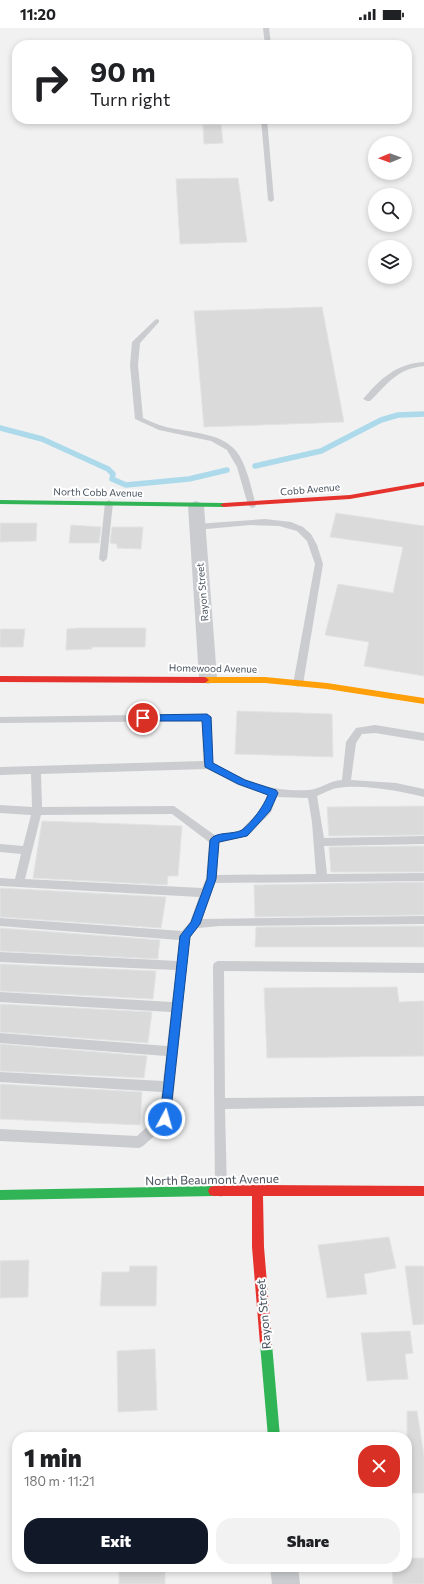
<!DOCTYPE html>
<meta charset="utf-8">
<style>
body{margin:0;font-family:Commissioner,sans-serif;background:#f2f2f2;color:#202124;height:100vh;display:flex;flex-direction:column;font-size:15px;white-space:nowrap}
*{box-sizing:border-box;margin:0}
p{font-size:13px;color:#757577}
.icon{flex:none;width:22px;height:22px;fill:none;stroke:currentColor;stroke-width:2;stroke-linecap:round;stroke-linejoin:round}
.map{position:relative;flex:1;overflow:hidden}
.side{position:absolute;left:12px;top:1404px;width:400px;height:140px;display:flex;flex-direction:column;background:#fff;border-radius:16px;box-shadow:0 2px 6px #0003}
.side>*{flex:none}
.hud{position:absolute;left:12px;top:12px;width:400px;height:84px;border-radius:16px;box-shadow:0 2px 6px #0003;background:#fff;color:#202124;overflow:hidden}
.needle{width:26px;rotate:269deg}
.fabs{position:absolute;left:368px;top:108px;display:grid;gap:8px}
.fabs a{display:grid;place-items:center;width:44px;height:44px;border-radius:50%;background:#fff;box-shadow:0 2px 6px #0003;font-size:20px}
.pin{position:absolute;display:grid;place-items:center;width:34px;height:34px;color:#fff;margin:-17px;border:2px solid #fff;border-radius:50%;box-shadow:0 1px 4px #0007}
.me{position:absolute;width:44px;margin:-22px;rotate:6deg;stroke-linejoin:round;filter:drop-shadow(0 0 3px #0008)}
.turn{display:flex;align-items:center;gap:14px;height:84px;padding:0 12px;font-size:18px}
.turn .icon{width:52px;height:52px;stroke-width:2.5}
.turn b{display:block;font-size:28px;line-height:34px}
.round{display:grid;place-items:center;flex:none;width:42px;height:42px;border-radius:16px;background:#f2f2f2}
.head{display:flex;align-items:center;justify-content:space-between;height:68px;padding:0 12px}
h1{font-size:24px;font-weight:800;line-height:30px}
.primary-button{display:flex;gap:8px;margin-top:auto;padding:8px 12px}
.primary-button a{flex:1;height:46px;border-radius:16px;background:#111827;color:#fff;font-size:16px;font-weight:800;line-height:46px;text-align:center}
.primary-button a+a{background:#f2f2f2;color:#202124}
.status{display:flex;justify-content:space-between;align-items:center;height:28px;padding:0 20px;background:#fff;direction:ltr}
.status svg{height:11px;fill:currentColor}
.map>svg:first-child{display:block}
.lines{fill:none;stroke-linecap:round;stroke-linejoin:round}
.stream{stroke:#acdaeb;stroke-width:5.5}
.building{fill:#dadadb;stroke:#e2e3e4}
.lane{fill:#cacccf;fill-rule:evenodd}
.street{fill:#cacccf;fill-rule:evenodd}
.fast{fill:#30b455;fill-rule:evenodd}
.slow{fill:#ff9f0a;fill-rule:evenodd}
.jam{fill:#e5322d;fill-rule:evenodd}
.route{fill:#1a73e8;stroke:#114b97}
.labels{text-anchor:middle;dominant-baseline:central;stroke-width:4;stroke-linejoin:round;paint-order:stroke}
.street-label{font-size:10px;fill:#48525d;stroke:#fff}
.near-street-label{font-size:12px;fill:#48525d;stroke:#fff}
</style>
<div class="status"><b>11:20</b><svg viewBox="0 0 49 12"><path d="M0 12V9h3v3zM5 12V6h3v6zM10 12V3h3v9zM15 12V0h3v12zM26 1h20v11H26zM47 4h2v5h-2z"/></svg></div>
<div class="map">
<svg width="424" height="1556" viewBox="0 0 424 1556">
<rect width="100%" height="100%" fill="#f1f1f1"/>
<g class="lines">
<path class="stream" d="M0,400l42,11 66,30 5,5 -1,5 14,6 63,-6 38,-9
M255,438l66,-15 60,-31 17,-5 26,-1"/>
</g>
<path class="building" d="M203,97h18l2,18 -19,1z
M238,150l9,64 -67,2 -4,-65z
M322,279l22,115 -140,5 -10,-116z
M336,485l88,13v150l-60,-10 5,-24 -44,-7 13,-51 55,9 10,-46 -73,-10z
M0,495h37l-1,18 -36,1z
M71,497l30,2 -2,16h-30z
M112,499h31l-2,22 -24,-1v-4l-7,-1z
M79,600h67l-1,19h-53v2l-26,1 1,-21z
M0,601h25l-2,18h-23z
M237,683l95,3 1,43 -98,-3z
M424,778v29l-95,1 -2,-29z
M42,793l140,5 -4,50h-10l-1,9 -134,-7z
M424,818v26h-93l-2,-25z
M424,854v33l-169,2 -1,-32z
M0,860l166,9 -5,31 -161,-11z
M424,898v21h-169l1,-20z
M0,900l160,12 -2,15v4l-158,-8z
M0,936l156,7 -3,28 -153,-8z
M397,959l2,15 25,-1v55l-157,2 -3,-70z
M0,976l152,8 -4,31 -148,-11z
M0,1016l147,12 -3,22 -144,-7z
M0,1056l142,8 -2,33 -140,-6z
M389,1209l7,31 -32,6 3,20 -40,4 -9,-53z
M29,1232l-1,37 -28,1v-37z
M130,1238h27l-1,40h-56l2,-34h27z
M405,1238h19v58l-11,1z
M410,1303l3,22 -8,1 3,25 -41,2 -6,-48z
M155,1321l2,61 -39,2 -1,-61z
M407,1383h10l7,45v37h-17z
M407,1530h17v26h-31l-1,-17h15z
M119,1539h46v17h-46z"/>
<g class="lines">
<path class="lane" d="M263,0h6l2,17h-6z
M261,91h6l7,81 -3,2 -3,-2z
M157,291l2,1v2l-19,21 -2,22 5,53c7,3 15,7 23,9 24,6 59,5 73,28 9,15 12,33 17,50l-1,2 -3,1 -4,-3 -11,-38 -10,-17 -16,-9 -52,-11 -24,-11 -5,-54 2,-23 23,-22z
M424,334v4c-28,3 -35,17 -54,35h-3l-4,-2c18,-21 33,-35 61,-37z
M109,472l4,3 -6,56 -4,3 -4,-3 6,-56z
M265,491l26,3 12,5 8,7 6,11 6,19 -20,120 -5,3 -5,-3 22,-120 -8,-23 -10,-10 -18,-5 -29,-1 -54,5 -4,-3 4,-3z
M207,686l5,3 1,46c34,18 56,29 96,27 12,-1 21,-10 33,-10l4,-38 10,-14 19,-3 49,8v8l-49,-8 -13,1 -6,9 -5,37 45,3 28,6v8c-26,-6 -60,-13 -87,-9 -6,1 -13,5 -20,8l7,42 100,-2v8l-100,2 3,28 97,-1v8l-209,2 -13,36 222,-3v8l-204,2 -22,2 -8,9 -19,182 -2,4 -26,23 -4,2 -139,-7v-12l137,7 22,-20 3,-24 -162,-10v-10l163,9 3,-25 -166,-13v-10l167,13 4,-34 -171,-10v-10l172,10 4,-32 -176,-8v-10l177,9 2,-21 -179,-14v-8l182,13 8,-9 9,-25 -199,-11v-8l15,1 6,-25 -21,-2v-8l23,2 8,-31 -31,-2v-8l32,2 -1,-33 -31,1v-8l203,-6 -1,-40 -202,2v-6zM207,741l31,16 29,10 -4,12 -22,23 -25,6 -42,-30 -132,1 -1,-33zM277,769l31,1 4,24 4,52 -99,1 2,-32 29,-7 23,-24zM172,786l37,28 -3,37 -4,9 -177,-9 16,-64z
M218,933l206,2v10l-200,-2 1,127 199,-2v10l-199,3 2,82 -2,4 -4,2 -4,-2 -2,-4 -2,-225 1,-3z"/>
<path class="street" d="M196,473l5,2 3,3 13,172 -3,4 -6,2 -6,-2 -3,-4 -11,-172 3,-3z
M270,1539h28l2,17h-28z"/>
<path class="fast" d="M0,472l224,3 4,2 -4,2 -224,-3z
M214,1158l4,1 2,4 -2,4 -4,1 -214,4v-10z
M266,1310l4,2 2,4 8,93h-12l-8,-93 2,-4z"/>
<path class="slow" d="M205,649h60l62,6 97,15v6l-97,-15 -62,-6h-60l-4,-3z"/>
<path class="jam" d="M424,454v4l-74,13 -126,8 -4,-2 4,-2 126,-8z
M0,648l205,1 4,3 -4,3 -205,-1z
M257,1157l167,1v10h-161l1,51 8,97 -2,4 -4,2 -4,-2 -2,-4 -8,-97v-51h-38l-4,-1 -2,-4 2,-4 4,-1z"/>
</g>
<path class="route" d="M207,686l4,3 2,46 32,17 31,10 2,3 -8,18 -23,25 -28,6 -3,37 -16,45 -10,13 -20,182 -1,4 -4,1 -4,-1 -1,-4 20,-183 11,-14 16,-43 3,-39c5,-9 24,-5 32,-10 11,-9 21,-23 26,-35l-30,-11 -33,-17 -3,-46h-59l-4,-3 4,-3z"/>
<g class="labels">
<g class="street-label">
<text transform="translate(310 461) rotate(-5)">Cobb Avenue</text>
<text transform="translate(98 464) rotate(1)">North Cobb Avenue</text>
<text transform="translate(202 564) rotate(-95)">Rayon Street</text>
<text transform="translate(213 640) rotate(1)">Homewood Avenue</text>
</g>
<g class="near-street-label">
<text transform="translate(212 1151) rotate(-1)">North Beaumont Avenue</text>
<text transform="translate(263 1286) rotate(-95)">Rayon Street</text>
</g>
</g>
</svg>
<div class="fabs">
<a><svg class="needle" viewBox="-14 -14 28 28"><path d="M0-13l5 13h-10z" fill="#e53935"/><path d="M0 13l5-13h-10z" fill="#757577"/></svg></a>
<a><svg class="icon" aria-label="search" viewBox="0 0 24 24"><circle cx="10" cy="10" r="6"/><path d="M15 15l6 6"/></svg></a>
<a><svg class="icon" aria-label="layers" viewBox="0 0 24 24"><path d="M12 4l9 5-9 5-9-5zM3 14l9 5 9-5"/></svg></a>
</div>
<div class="pin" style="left:143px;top:690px;background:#d93025"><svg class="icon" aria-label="arrive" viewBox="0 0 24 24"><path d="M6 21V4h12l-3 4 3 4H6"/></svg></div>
<svg class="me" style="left:165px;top:1091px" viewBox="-20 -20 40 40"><circle r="17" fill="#1a73e8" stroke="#fff" stroke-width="3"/><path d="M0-11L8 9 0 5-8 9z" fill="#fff"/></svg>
<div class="hud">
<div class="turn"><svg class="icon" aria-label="right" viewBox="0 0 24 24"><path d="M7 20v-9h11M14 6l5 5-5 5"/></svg><div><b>90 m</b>Turn right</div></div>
</div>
<section class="side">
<div class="head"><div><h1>1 min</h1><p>180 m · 11:21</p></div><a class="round" style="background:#d93025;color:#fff"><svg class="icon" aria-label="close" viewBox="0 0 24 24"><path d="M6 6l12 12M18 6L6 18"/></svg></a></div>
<div class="primary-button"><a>Exit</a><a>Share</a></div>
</section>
</div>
